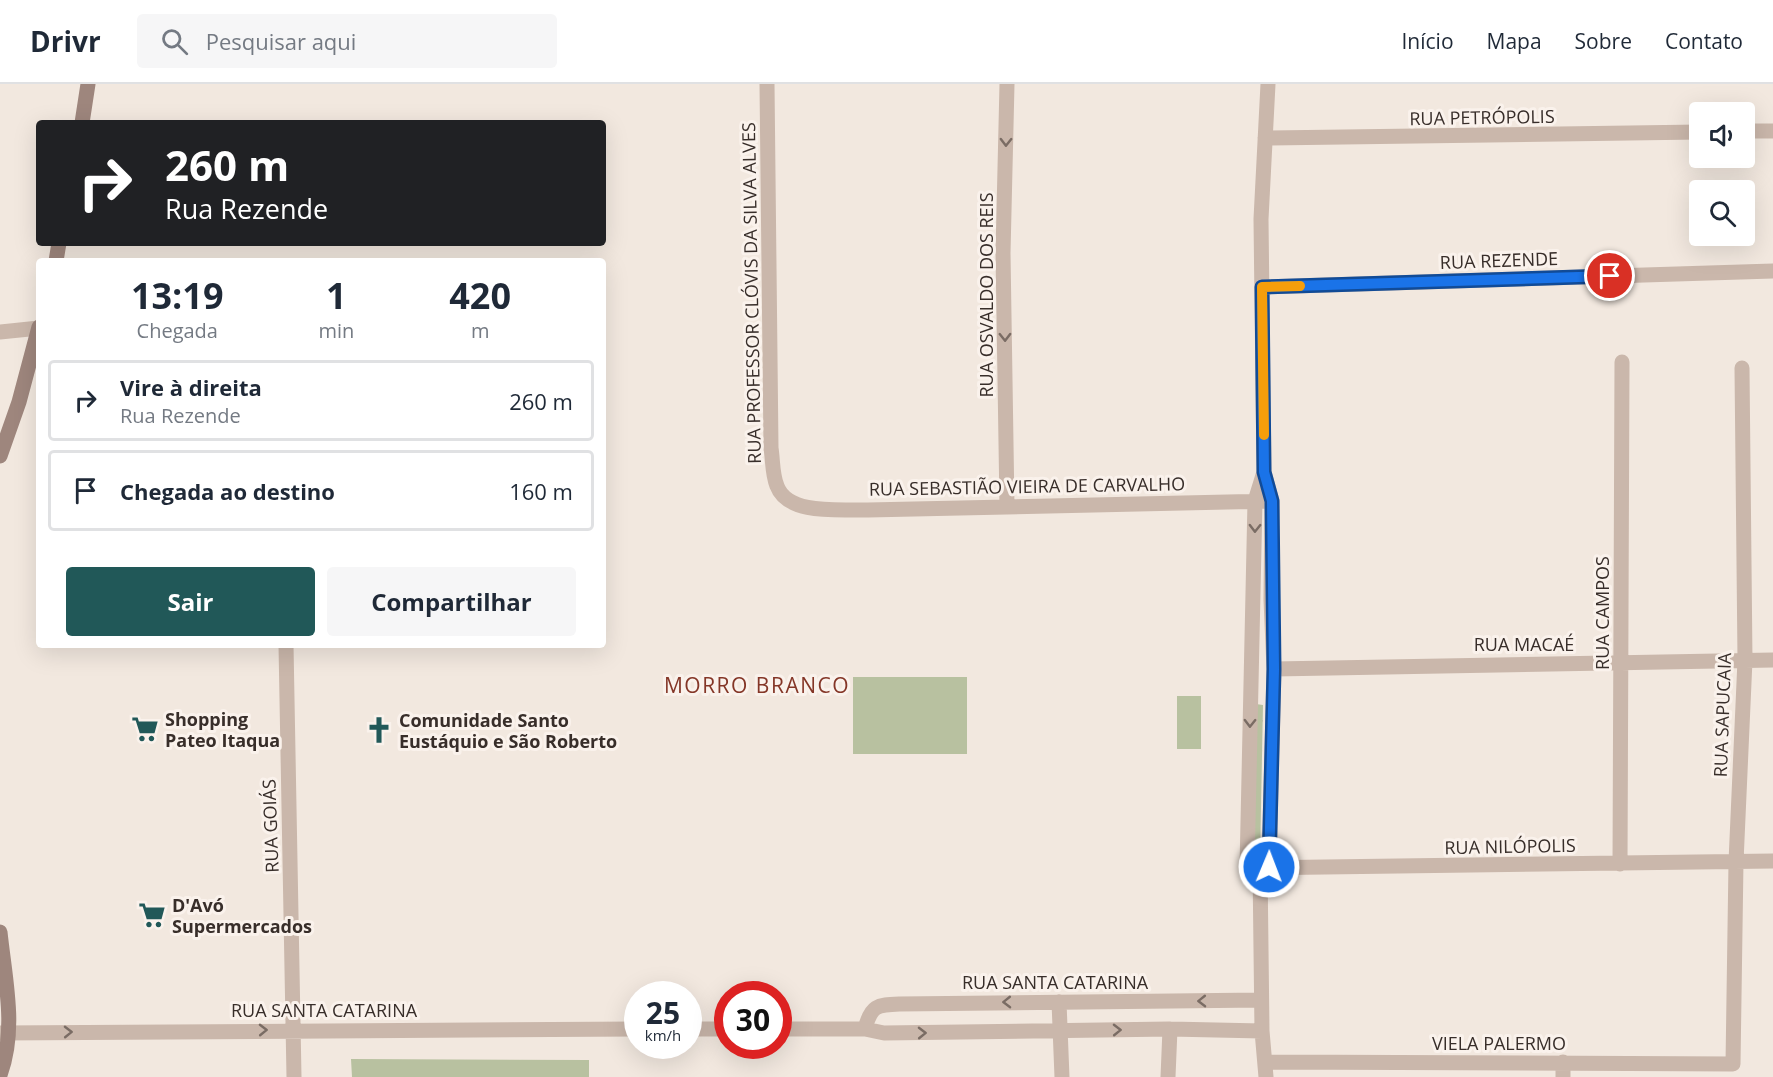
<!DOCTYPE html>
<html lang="pt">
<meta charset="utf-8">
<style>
body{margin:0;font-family:"Open Sans",sans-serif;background:#f6f6f7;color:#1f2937;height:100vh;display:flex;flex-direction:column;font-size:22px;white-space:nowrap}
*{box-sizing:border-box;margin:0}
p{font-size:20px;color:#747a83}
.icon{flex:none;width:33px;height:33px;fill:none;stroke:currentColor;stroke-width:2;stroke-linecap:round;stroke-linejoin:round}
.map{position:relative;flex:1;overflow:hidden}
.panel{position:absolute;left:36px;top:174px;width:570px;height:390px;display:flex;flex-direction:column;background:#fff;border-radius:6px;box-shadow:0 6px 24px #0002}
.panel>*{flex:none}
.top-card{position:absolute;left:36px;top:36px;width:570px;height:126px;border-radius:6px;box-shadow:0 6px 24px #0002;background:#202124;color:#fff;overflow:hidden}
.buttons{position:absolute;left:1689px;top:18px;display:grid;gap:12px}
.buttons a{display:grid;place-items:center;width:66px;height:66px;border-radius:6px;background:#fff;box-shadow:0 6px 24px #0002;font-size:30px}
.speed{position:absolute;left:624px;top:897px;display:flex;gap:12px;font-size:30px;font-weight:700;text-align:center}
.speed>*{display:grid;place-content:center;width:78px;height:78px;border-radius:50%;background:#fff;box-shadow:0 6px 24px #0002;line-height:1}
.speed small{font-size:15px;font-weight:400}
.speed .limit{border:9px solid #d22;background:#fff;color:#111}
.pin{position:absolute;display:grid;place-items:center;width:51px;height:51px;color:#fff;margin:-26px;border:3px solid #fff;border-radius:50%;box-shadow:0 2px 6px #0007}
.me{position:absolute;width:66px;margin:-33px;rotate:1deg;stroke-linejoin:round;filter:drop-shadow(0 0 4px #0008)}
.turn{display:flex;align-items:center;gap:21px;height:126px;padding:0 30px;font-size:27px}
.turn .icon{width:78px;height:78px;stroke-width:2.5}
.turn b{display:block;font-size:42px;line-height:51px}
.eta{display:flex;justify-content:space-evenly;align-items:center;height:102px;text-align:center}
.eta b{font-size:36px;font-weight:700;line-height:42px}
.cta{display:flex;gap:12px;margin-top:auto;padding:12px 30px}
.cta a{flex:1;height:69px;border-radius:6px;background:#215858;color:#fff;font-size:24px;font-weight:700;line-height:69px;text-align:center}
.cta a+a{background:#f6f6f7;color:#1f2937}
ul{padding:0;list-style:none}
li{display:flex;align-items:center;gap:18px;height:81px;margin:0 12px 9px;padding:0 18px;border:3px solid #e0e1e3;border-radius:6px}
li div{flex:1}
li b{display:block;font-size:22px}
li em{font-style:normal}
header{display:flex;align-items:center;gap:36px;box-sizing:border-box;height:84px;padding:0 30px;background:#fff;border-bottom:2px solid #e0e1e3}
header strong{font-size:28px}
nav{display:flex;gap:33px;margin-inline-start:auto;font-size:21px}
.search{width:420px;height:54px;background:#f6f6f7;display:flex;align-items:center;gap:15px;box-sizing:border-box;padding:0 21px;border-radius:6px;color:#747a83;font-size:22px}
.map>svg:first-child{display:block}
.grass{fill:url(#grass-tufts)}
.pitch{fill:#b8c1a0}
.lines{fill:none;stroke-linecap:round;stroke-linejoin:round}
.street{stroke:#cab7ab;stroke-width:15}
.secondary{stroke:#9e867d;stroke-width:15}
.oneway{stroke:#7a6c64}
.route-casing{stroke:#114b97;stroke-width:15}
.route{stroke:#1a73e8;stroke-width:10}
.slow{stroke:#f59e0b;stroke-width:10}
.labels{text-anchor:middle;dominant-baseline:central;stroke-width:6;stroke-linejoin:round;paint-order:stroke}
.street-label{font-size:18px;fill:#382e2a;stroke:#faf2ec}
.poi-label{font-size:18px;font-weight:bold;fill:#382e2a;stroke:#faf2ec;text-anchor:start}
.quarter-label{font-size:21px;letter-spacing:1.5px;fill:#843627;stroke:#faf2ec}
</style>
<header>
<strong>Drivr</strong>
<div class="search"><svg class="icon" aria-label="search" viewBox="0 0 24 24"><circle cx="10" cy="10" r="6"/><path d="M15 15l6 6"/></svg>Pesquisar aqui</div>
<nav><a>Início</a><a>Mapa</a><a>Sobre</a><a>Contato</a></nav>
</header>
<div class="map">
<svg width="1773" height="993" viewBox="0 0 1773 993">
<defs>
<pattern id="grass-tufts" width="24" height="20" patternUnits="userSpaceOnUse" patternTransform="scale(1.5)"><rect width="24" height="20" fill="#b8c1a0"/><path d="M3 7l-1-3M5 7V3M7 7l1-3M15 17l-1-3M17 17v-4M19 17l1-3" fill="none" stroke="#979d83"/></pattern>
</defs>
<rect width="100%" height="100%" fill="#f2e8df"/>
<path class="grass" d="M1256,620l7,1 -3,155 -6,-2z"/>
<path class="pitch" d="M853,593h114v77h-114z
M1177,612h24v53h-24z
M351,975l238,1v17h-237z"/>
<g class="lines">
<path class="street" d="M767,0l4,364c2,12 1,26 6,38 11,30 65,23 91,24l404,-9
M1268,0l-7,135 3,253 8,29 -1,99 3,69 -5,199
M1744,47h29
M1265,54l435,-6
M1262,203l511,-16
M0,248l39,-4
M1264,388l-9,29 -8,367 526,-7
M1007,422l-4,-253 4,-169
M286,561l8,432
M1274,585l499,-9
M1620,780l2,-502
M1260,783l2,164 4,46
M1059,918l3,75
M688,945h40
M778,945h87l19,4 286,-4 92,2
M865,945c6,-24 12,-24 35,-25l361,-4
M0,949l638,-4
M1265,978l468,2 3,-202 9,-202 -3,-292
M1563,978v15
M1168,993l2,-48"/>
<path class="secondary" d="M82,39l6,-39
M56,177l3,-18
M0,372l19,-54 20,-75
M0,848c5,48 17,97 0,143"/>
</g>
<defs><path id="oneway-chevron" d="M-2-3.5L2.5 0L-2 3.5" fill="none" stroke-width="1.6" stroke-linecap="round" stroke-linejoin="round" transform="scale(1.5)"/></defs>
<g class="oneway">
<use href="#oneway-chevron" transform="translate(1006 58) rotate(91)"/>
<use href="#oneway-chevron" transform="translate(1005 253) rotate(89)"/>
<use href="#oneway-chevron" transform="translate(1255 444) rotate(91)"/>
<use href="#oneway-chevron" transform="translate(1250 639) rotate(91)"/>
<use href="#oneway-chevron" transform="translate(1202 917) rotate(179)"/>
<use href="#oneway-chevron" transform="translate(1007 918) rotate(179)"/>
<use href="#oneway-chevron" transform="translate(263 946) rotate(-1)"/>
<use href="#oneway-chevron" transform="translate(1117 946) rotate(-1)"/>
<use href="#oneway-chevron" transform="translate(68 948) rotate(-1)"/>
<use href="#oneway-chevron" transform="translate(922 949) rotate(-1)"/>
</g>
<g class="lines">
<defs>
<path id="route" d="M1269,783l5,-198 -2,-168 -8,-29 -2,-185 348,-11"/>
</defs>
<use href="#route" class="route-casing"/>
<use href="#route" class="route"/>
<path class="slow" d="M1264,351l-2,-148 38,-1"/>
</g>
<defs>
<symbol id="supermarket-bare" viewBox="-9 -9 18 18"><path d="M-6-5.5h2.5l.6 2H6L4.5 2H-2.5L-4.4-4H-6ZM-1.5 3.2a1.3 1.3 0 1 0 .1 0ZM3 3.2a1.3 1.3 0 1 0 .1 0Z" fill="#215858" stroke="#faf2ec" stroke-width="2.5" paint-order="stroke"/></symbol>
<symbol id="church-bare" viewBox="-9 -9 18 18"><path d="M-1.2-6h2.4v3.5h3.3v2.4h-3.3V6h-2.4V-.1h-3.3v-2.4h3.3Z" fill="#215858" stroke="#faf2ec" stroke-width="2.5" paint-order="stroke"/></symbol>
</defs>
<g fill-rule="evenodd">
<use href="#supermarket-bare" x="126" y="626" width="38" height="38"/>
<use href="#church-bare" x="360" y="627" width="38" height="38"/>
<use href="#supermarket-bare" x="133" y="812" width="38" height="38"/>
</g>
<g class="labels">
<g class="street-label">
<text transform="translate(1482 33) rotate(-1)">RUA PETRÓPOLIS</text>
<text transform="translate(1499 176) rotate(-2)">RUA REZENDE</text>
<text transform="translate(751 209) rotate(-91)">RUA PROFESSOR CLÓVIS DA SILVA ALVES</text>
<text transform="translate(986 211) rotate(-90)">RUA OSVALDO DOS REIS</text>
<text transform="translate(1027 402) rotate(-1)">RUA SEBASTIÃO VIEIRA DE CARVALHO</text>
<text transform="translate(1602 529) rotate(-90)">RUA CAMPOS</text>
<text x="1524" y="560">RUA MACAÉ</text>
<text transform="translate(1722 631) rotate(-88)">RUA SAPUCAIA</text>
<text transform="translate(270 742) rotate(-92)">RUA GOIÁS</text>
<text transform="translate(1510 762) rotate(-1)">RUA NILÓPOLIS</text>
<text x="1055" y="898">RUA SANTA CATARINA</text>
<text x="324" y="926">RUA SANTA CATARINA</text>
<text x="1499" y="959">VIELA PALERMO</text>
</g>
<g class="poi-label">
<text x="165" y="635">Shopping<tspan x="165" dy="21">Pateo Itaqua</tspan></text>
<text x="399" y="636">Comunidade Santo<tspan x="399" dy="21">Eustáquio e São Roberto</tspan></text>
<text x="172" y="821">D'Avó<tspan x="172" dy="21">Supermercados</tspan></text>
</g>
<g class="quarter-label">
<text x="757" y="601">MORRO BRANCO</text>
</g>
</g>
</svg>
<div class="buttons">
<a><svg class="icon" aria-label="sound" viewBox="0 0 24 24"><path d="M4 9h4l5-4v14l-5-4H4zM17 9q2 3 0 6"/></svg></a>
<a><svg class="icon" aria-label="search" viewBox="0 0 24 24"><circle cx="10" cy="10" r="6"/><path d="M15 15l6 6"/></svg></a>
</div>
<div class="speed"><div>25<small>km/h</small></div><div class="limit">30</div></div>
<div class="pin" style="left:1610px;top:192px;background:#d93025"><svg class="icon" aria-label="arrive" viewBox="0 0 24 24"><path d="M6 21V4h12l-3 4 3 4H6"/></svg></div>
<svg class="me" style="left:1269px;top:783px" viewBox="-20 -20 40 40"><circle r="17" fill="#1a73e8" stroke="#fff" stroke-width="3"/><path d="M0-11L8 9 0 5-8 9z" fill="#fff"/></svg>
<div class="top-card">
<div class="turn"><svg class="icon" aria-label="right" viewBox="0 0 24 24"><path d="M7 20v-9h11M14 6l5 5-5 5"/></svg><div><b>260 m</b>Rua Rezende</div></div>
</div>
<section class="panel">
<div class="eta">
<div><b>13:19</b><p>Chegada</p></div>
<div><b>1</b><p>min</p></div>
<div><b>420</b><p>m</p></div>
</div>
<ul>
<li><svg class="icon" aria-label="right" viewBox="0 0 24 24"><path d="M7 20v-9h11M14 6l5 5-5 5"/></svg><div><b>Vire à direita</b><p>Rua Rezende</p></div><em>260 m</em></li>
<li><svg class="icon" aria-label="arrive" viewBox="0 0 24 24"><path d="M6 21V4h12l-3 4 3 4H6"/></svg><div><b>Chegada ao destino</b></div><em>160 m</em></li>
</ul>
<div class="cta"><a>Sair</a><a>Compartilhar</a></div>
</section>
</div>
